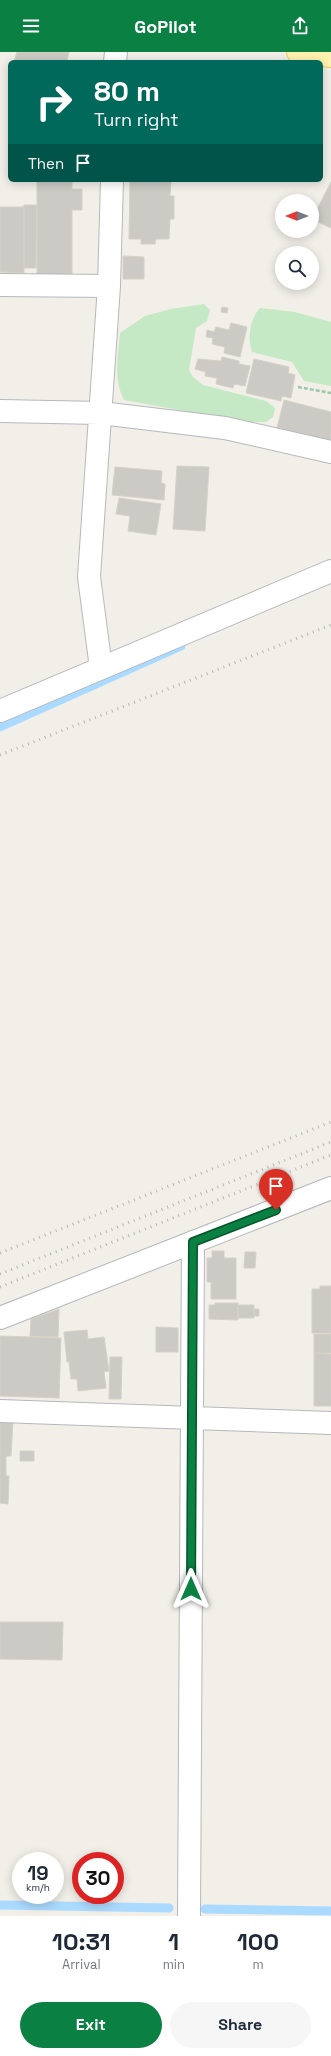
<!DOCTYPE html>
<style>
body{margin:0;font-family:"Space Grotesk",sans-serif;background:#f6f6f7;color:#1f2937;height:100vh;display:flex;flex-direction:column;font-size:15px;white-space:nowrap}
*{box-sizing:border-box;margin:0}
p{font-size:13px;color:#747a83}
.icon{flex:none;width:22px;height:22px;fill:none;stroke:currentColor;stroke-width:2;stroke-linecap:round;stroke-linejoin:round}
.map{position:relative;height:1864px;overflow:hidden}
.drawer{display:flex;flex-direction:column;background:#fff;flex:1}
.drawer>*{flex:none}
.banner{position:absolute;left:8px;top:8px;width:315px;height:122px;border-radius:6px;box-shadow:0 2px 10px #0003;background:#00695c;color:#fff;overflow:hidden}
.needle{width:26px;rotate:270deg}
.tools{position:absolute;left:275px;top:142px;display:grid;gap:8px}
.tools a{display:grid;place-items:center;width:44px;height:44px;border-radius:50%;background:#fff;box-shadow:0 2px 10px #0003;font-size:20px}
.speed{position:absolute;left:12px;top:1800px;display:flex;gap:8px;font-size:20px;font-weight:700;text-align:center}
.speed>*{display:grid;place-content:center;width:52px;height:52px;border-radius:50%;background:#fff;box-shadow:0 2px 10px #0003;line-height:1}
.speed small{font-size:10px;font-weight:400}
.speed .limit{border:6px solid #d22;background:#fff;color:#111}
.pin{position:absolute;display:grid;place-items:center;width:34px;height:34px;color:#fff;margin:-41px -17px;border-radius:50% 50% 50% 0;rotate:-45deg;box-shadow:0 0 4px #0007}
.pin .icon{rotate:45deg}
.me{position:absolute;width:44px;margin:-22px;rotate:0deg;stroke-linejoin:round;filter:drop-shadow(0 0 3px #0008)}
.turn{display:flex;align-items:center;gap:14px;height:84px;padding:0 20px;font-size:18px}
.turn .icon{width:52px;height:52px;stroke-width:2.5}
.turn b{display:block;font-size:28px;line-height:34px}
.then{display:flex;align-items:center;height:38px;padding:0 20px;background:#0003;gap:8px;font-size:15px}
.eta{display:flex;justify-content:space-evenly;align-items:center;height:68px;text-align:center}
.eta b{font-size:24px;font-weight:800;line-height:28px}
.action{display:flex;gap:8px;margin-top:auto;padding:8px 20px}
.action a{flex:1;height:46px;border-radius:24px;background:#0b8043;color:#fff;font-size:16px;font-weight:800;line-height:46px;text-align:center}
.action a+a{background:#f6f6f7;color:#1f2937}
header{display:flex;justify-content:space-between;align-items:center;height:52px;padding:0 20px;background:#0b8043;color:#fff;font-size:18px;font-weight:800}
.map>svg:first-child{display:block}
.green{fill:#c5e8c5}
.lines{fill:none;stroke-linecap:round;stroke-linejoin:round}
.stream{stroke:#aadaff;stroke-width:9}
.building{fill:#cccac5;stroke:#d6d1c6}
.minor-casing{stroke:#b5b8bc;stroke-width:24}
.major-casing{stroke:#f2c960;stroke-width:24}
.path{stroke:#9cc7a9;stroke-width:2.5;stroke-dasharray:4 2;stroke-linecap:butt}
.minor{stroke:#fff;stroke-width:22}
.major{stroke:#fff2af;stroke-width:22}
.rail{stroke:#b6b7b8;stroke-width:3;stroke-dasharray:1 5;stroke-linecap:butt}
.route-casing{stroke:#07532c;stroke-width:10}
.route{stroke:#0b8043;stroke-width:7}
</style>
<header><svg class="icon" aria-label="menu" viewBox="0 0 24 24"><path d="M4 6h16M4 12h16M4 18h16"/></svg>GoPilot<svg class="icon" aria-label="share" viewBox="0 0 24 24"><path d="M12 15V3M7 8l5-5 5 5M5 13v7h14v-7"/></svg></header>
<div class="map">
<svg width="331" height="1864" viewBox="0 0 331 1864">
<rect width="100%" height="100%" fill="#f1efe8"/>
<path class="green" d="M204,252l6,6 -3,11 -11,7 -7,42 4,7 10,8 63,16 9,7 -2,9 -7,5h-21l-121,-22c-11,-21 -6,-43 -4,-67l25,-17 26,-7z
M260,256l35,4 36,10v64l-27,-5 -12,-19 -40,-10c-5,-14 -2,-33 8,-44z"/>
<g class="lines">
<path class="stream" d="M0,675l181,-81
M0,1853l169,3
M205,1857l126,2"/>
</g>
<path class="building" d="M17,0h52l-2,9 4,1h-57z
M37,128h35v9h10v21h-10v67h-35z
M130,128h41l-1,16h4v23h-4l-1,20h-13l-1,5h-14v-5h-12z
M331,130v46l-19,-9z
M24,153h13l-1,63h-12z
M0,155h24v66l-24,-1z
M123,204l21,1v22h-21z
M222,255l6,1 -1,5 -6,-1z
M231,271l16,4 -7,30 -16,-4 1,-6 -13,-3 1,-6 -7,-1 1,-7 7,2 2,-5 13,3z
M222,305l17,4v3l11,2 -5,20 -11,-2 -1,4 -17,-4 1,-6 -12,-2 1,-4 -11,-3 3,-10 23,2z
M254,307l35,8 -1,6 7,2 -4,23 -9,-2 -1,5 -35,-8z
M284,348l47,12v30l-54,-14z
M177,414l32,1 -4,64 -32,-2z
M115,415l47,4 -1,12 4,1 -1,16 -52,-5z
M119,446l42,6 -5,31 -28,-4 2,-15 -14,-2z
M212,1199h12v7h12v41h-25v-17h-4v-24h5z
M245,1200h11l-1,16h-11z
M320,1234h11v47h-19v-44h8z
M215,1251h23v17l-29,-1v-14h6z
M238,1253h16v13h-16z
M59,1257l-1,28 -28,-1 1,-17z
M254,1257h5v7h-5z
M156,1275l22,1v24h-22z
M87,1278l1,9 16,-2 5,34 -5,1 2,16 -28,3 -1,-12h-6l-2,-17h-2l-3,-30z
M314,1282h17v19h-17z
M0,1284l61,2 -2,60 -59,-2z
M314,1301l17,1v52h-17z
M110,1305h12l-1,42h-12z
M0,1369h13l-2,35h-5v20h3l-1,28 -8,-1z
M20,1399h14v10h-14z
M0,1570h63l-1,38 -62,-1z"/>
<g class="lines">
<defs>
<path id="minor" d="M115,10l1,-10
M0,233l109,1
M0,359l101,2 124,15 106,24
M101,616l-12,-91 20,-291 3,-106
M0,659l331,-140
M0,1266l331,-130
M0,1359l331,12
M189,1864l4,-674"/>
<path id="major" d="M298,0l33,4"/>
</defs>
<use href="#minor" class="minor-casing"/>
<use href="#major" class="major-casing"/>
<path class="path" d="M298,335l33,6"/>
<use href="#minor" class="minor"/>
<use href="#major" class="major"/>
<path class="rail" d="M0,703l331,-130
M0,1201l331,-131
M0,1222l331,-132
M0,1235l331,-132"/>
</g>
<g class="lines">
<defs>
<path id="route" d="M191,1537l2,-347 83,-32"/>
</defs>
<use href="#route" class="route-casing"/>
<use href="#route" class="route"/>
</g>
</svg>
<div class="tools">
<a><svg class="needle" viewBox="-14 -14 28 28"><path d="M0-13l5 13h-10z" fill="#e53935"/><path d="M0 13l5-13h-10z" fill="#747a83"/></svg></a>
<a><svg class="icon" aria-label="search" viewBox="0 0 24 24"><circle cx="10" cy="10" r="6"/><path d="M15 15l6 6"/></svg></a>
</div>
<div class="speed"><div>19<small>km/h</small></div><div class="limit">30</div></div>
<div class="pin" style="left:276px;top:1158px;background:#d93025"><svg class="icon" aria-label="arrive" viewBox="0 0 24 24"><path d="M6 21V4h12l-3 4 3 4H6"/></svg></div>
<svg class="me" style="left:191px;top:1537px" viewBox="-20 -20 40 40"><path d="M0-17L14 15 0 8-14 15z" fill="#0b8043" stroke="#fff" stroke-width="4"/></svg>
<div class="banner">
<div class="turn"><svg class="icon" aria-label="right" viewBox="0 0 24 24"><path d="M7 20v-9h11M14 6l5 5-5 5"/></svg><div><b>80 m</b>Turn right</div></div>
<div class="then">Then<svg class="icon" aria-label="arrive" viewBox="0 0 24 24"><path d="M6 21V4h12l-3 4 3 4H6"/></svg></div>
</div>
</div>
<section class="drawer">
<div class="eta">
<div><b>10:31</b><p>Arrival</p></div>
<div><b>1</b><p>min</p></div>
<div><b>100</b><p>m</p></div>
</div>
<div class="action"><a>Exit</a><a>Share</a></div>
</section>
